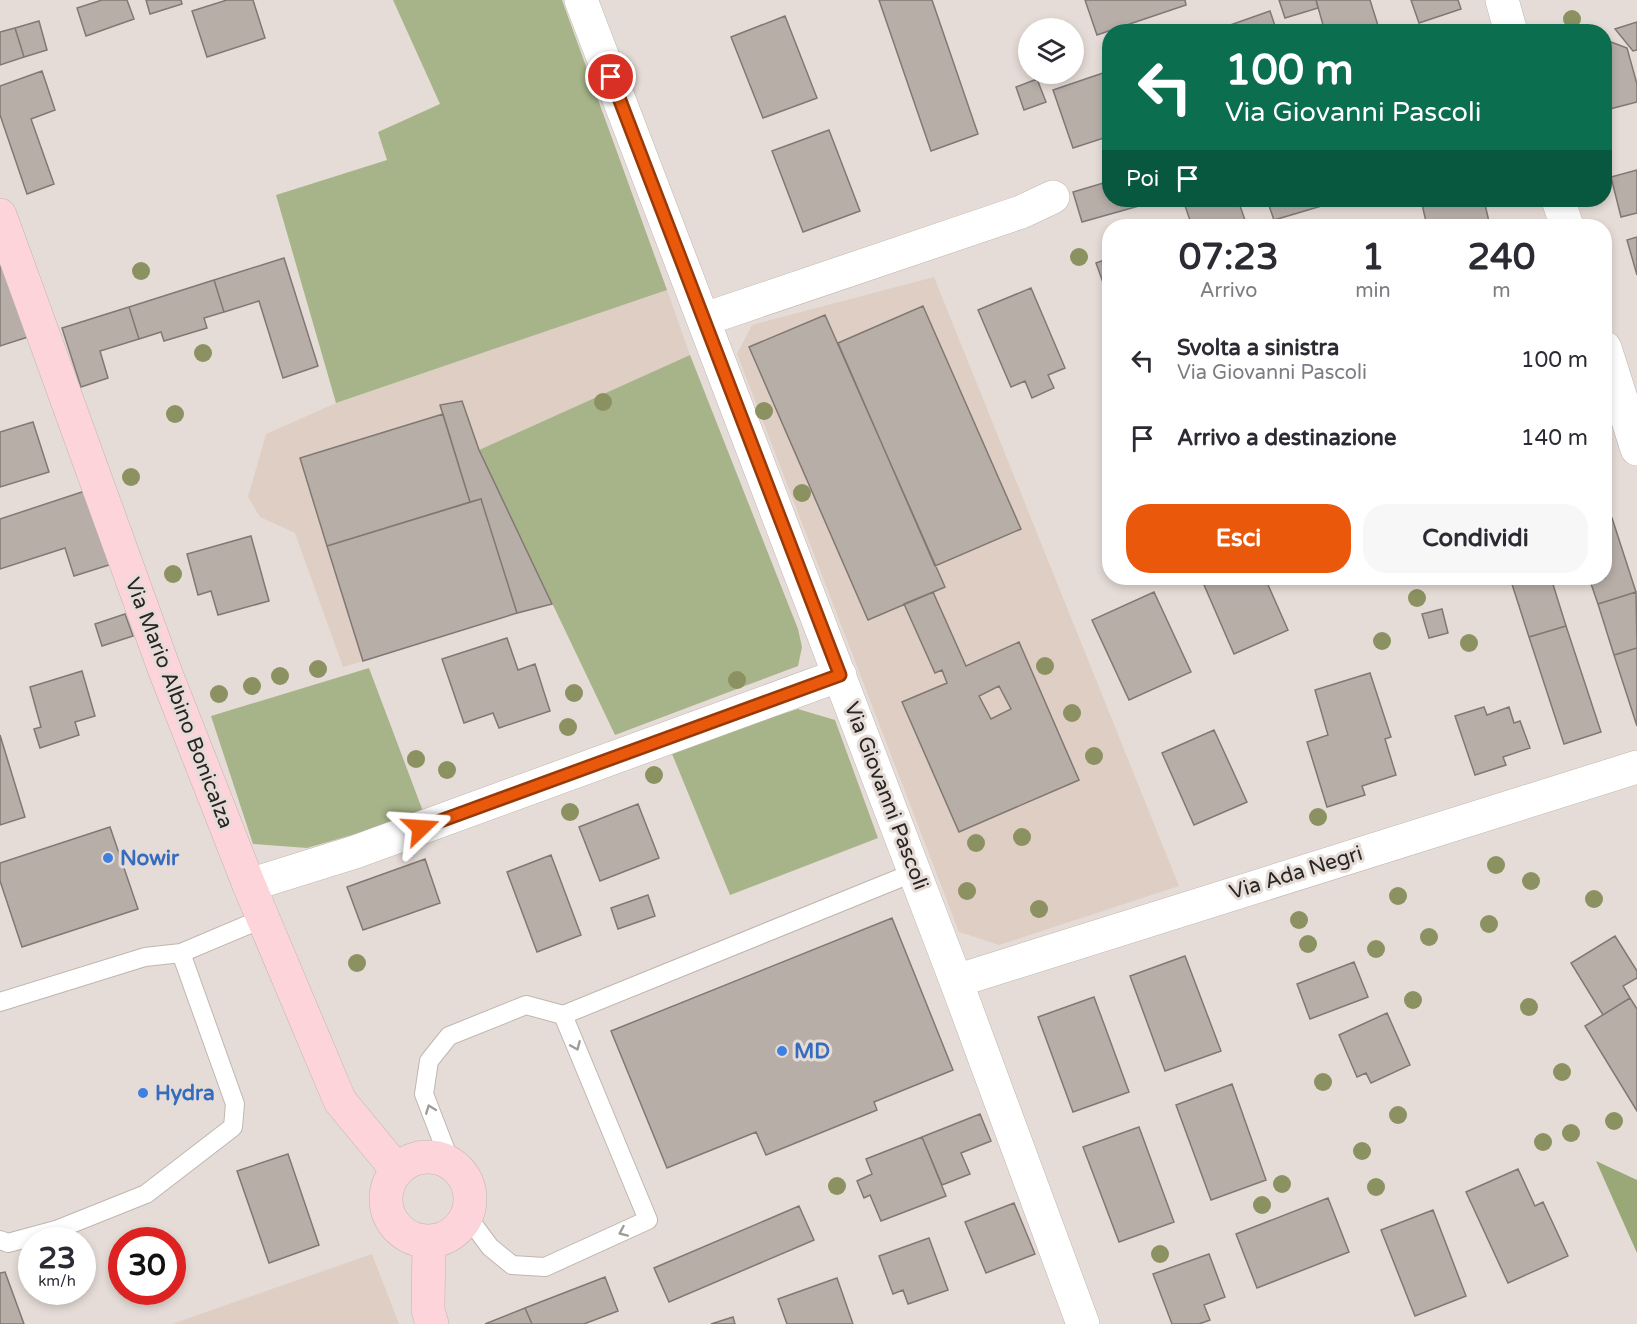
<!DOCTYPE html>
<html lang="it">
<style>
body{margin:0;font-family:"Varela Round",sans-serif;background:#f7f7f7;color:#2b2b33;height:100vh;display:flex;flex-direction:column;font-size:22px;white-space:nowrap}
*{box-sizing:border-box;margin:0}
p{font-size:20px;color:#7c7c81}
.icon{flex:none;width:33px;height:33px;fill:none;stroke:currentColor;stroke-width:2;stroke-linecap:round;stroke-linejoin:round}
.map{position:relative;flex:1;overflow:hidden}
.details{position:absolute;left:1102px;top:219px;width:510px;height:366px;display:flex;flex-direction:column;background:#fff;border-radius:24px;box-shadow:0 3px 9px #0003}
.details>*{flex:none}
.top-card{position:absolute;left:1102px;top:24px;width:510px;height:183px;border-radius:24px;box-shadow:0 3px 9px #0003;background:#0b6e4f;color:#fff;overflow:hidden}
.tools{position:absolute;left:1018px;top:18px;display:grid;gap:12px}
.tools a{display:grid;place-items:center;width:66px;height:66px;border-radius:50%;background:#fff;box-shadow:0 3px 9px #0003;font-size:30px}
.speed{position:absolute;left:18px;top:1227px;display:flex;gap:12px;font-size:30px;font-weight:700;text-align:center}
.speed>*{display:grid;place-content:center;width:78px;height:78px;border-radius:50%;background:#fff;box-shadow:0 3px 9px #0003;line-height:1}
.speed small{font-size:15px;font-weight:400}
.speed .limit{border:9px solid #d22;background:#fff;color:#111}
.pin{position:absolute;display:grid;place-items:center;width:51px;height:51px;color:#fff;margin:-26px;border:3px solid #fff;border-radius:50%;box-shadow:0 2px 6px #0007}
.me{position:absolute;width:66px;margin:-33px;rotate:70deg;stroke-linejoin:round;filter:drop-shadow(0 0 4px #0008)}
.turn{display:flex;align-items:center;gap:21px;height:126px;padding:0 24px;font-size:27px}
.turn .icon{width:78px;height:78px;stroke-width:2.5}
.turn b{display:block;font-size:42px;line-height:51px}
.then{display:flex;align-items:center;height:57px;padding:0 24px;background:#0003;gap:12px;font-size:22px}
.eta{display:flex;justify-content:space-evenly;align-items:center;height:102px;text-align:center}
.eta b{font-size:36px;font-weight:700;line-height:42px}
.button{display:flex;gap:12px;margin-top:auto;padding:12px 24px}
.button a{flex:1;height:69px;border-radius:24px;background:#ea580c;color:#fff;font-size:24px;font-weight:700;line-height:69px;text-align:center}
.button a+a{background:#f7f7f7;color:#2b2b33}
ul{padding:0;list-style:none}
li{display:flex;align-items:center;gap:18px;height:78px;padding:0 24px}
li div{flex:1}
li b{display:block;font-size:22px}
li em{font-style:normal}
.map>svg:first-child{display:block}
.built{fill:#dfcec4}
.green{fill:#a7b489}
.forest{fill:#99a876}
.building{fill:#b7aea8;stroke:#817873;stroke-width:1.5;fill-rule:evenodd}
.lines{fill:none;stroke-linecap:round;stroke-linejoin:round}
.service-casing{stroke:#bfb6b0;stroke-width:20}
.minor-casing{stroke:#bfb6b0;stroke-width:34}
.secondary-casing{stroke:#bfb6b0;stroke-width:34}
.service{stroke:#fff;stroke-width:18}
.minor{stroke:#fff;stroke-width:33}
.secondary{stroke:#fdd4d9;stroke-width:33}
.tree{fill:#8c9161}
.oneway{stroke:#9f9d9c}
.route-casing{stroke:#983908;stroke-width:15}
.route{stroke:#ea580c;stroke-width:10}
.shop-dot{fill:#3f7fe0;stroke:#e6dcd7;stroke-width:2}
.labels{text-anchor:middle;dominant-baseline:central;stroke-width:6;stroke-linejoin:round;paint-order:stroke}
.street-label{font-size:21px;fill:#292523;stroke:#e6dcd7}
.shop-label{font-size:21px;font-weight:bold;fill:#366cbe;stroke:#e6dcd7;text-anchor:start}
</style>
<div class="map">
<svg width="1637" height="1324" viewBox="0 0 1637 1324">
<rect width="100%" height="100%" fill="#e6dcd7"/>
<path class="built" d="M934,277l245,609 -180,59 -40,-13 -222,-578 15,-29z
M667,290l23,65 -211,95 73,154 -209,63 -48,-134 -35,-16 -12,-20 18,-63 70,-31z
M372,1254l27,70h-227z"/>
<path class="green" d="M393,0h169l105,290 -331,113 -60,-208 111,-35 -9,-28 62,-28z
M690,355l108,274 4,18 -4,19 -183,69 -136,-285z
M369,668l55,146 -117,34 -54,-4 -42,-128z
M798,709l37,11 43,118 -148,57 -60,-146z"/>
<path class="forest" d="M1596,1161l41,19v73z"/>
<path class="building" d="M102,0h25l7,19 -48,17 -9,-28z
M146,0h35l1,4 -32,10z
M227,0h26l12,38 -58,19 -15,-46z
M879,0h53l46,134 -47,17z
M1085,0h100l1,5 -89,30z
M1279,0h37l2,8 -33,10z
M1316,0h54l10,32h-55z
M1411,0h47l3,9 -42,14z
M1270,11l7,21h-57l-1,-3z
M785,16l32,82 -54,20 -32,-81z
M39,21l8,29 -23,7 -9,-29z
M1637,22v28l-4,1 -18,-22z
M15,28l9,29 -24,8v-33z
M1611,42l16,6 10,36v18l-31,8 -1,-67z
M42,71l13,39 -24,9 23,65 -27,10 -27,-79v-29z
M1103,73l7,22v41l-37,12 -20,-58z
M1037,79l9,23 -22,8 -8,-23z
M829,130l31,81 -57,21 -31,-81z
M1637,170v43l-16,4 -10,-40z
M1110,181v19h35l1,4 -64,18 -9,-30z
M1183,200h55l9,26h-55z
M1267,200h57l1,5 -51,15z
M1421,200h63l6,26h-63z
M1637,237v38l-10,-35z
M0,258l31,78 -31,10z
M284,258l34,108 -35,12 -24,-77 -35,11 -10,-32z
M1110,258v44l-14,-39z
M214,280l10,32 -20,6 3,10 -43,13 -3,-9 -22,7 -10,-32z
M1031,288l34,80 -17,7 6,13 -22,10 -7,-17 -14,6 -33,-77z
M923,306l98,223 -86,37 -97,-223z
M129,307l10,32 -39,12 8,27 -27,9 -19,-59z
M825,315l120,272 -77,33 -119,-273z
M462,401l17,49 73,154 -35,9 -36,-114 -11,3 -30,-97z
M443,414l27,88 -143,44 -27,-88z
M33,422l16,50 -49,15v-55z
M88,490l24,74 -38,12 -9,-28 -65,21v-50z
M481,499l36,114 -154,48 -36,-115z
M1612,518l24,74 -38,12 -9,-26h16v-57z
M251,536l18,65 -51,14 -7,-24 -13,4 -11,-41z
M1201,578h64l23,52 -54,24z
M1510,578h41l15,48 -37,11z
M933,592l33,74 53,-24 60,138 -120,52 -57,-130 45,-19 -5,-13 -7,3 -31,-69zM999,686l12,23 -20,10 -12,-23z
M1154,592l37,80 -62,28 -37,-80z
M1636,592l1,56 -23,7 -16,-51z
M1442,609l6,24 -19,5 -7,-24z
M125,614l8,22 -31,10 -7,-22z
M1566,626l35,106 -37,12 -35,-107z
M507,638l11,32 17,-6 15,47 -51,17 -6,-15 -29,10 -22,-64z
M1637,648v78l-23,-71z
M82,671l13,45 -20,6 4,13 -39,13 -6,-19 7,-2 -11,-40z
M1370,673l21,64 -6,2 11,36 -34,11 3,9 -38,12 -20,-65 21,-7 -13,-45z
M1484,707l3,8 22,-8 5,16 6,-2 10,27 -27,9 3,8 -31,10 -20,-59z
M1214,730l33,72 -53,23 -32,-72z
M0,735l25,82 -25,8z
M638,804l21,54 -59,23 -21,-54z
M110,827l28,82 -116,38 -22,-66v-18z
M551,855l30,80 -44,17 -30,-80z
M425,859l15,44 -77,27 -16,-43z
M648,895l7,21 -37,13 -7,-21z
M892,918l61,152 -79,32 3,8 -111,45 -10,-23 -89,36 -56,-137z
M1615,936l22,35v7l-14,8 7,12 -27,17 -32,-52z
M1185,956l36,95 -56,20 -35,-95z
M1354,962l14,35 -58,22 -13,-35z
M1094,997l35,95 -56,20 -35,-95z
M1630,998l7,11v102l-52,-85z
M1387,1013l23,52 -39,18 -5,-10 -9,4 -18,-42z
M1232,1084l34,96 -55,20 -35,-95z
M980,1114l11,27 -30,12 9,21 -28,11 -20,-48z
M1139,1127l35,95 -55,20 -36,-95z
M922,1137l24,59 -65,25 -11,-26 -6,3 -7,-17 15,-7 -6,-15z
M288,1154l31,91 -50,18 -32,-92z
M1518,1169l17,37 8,-4 25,54 -60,27 -42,-91z
M1328,1198l21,54 -92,36 -21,-54z
M1014,1203l21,51 -49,19 -21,-51z
M799,1206l15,34 -145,62 -15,-34z
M1433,1210l33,86 -51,20 -34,-86z
M929,1238l19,52 -40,14 -5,-14 -10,4 -14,-38z
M1209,1254l16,43 -21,8 6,15 -11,4h-27l-19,-50z
M5,1272l19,52h-24v-51z
M605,1277l13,34 -34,13h-52l-7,-16z
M837,1278l16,46h-66l-9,-25z
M525,1308l7,16h-47z
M733,1317l2,7h-24z"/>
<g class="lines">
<defs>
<path id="service" d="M0,1002l145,-45 36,-4 83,-35
M563,1015l352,-143
M451,1164l-27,-70 5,-33 20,-25 77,-31 37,10 85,205 -103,47 -33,-2 -22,-18 -23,-31
M0,1240l8,3 48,-13 90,-36 87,-67 2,-23 -54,-151"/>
<path id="minor" d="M581,0l375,981 127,343
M1502,0l9,32
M1558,200l9,26
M705,319l316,-107 32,-15
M1605,348l32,101
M249,885l106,-33 485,-177
M956,981l681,-214"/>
<path id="secondary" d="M0,215l165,456 84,214 91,216 57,69
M386 1199a42 42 0 1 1 84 0a42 42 0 1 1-84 0Z
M429,1241l-1,69 4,14"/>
</defs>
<use href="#service" class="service-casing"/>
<use href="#minor" class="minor-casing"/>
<use href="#secondary" class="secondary-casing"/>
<use href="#service" class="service"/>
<use href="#minor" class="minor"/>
<use href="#secondary" class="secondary"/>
</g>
<g class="tree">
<circle cx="1572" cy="19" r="9"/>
<circle cx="1079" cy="257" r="9"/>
<circle cx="141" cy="271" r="9"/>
<circle cx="203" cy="353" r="9"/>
<circle cx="603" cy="402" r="9"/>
<circle cx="764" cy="411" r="9"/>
<circle cx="175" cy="414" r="9"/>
<circle cx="131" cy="477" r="9"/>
<circle cx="802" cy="493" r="9"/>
<circle cx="173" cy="574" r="9"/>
<circle cx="1417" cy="598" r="9"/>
<circle cx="1382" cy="641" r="9"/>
<circle cx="1469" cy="643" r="9"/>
<circle cx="1045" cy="666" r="9"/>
<circle cx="318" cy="669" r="9"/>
<circle cx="280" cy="676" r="9"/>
<circle cx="737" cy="680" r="9"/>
<circle cx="252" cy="686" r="9"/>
<circle cx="574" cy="693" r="9"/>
<circle cx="219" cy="694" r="9"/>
<circle cx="1072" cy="713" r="9"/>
<circle cx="568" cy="727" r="9"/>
<circle cx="1094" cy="756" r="9"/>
<circle cx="416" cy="759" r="9"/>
<circle cx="447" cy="770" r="9"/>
<circle cx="654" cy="775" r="9"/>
<circle cx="570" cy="812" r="9"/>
<circle cx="1318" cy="817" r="9"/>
<circle cx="1022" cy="837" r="9"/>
<circle cx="976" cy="843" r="9"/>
<circle cx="1496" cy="865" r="9"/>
<circle cx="1531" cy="881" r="9"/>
<circle cx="967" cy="891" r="9"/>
<circle cx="1398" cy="896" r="9"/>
<circle cx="1594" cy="899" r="9"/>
<circle cx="1039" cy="909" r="9"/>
<circle cx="1299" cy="920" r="9"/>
<circle cx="1489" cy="924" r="9"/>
<circle cx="1429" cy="937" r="9"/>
<circle cx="1308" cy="944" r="9"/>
<circle cx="1376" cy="949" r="9"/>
<circle cx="357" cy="963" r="9"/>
<circle cx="1413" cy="1000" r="9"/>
<circle cx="1529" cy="1007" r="9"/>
<circle cx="1562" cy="1072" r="9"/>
<circle cx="1323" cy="1082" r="9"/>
<circle cx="1398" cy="1115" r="9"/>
<circle cx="1614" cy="1121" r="9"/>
<circle cx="1571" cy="1133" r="9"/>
<circle cx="1543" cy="1142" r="9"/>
<circle cx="1362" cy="1151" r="9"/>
<circle cx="1282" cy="1184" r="9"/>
<circle cx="837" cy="1186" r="9"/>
<circle cx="1376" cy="1187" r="9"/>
<circle cx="1262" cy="1205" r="9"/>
<circle cx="1160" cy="1254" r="9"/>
</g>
<defs><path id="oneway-chevron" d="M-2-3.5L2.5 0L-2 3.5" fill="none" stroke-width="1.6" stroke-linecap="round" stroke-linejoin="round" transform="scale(1.5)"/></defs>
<g class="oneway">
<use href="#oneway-chevron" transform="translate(576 1046) rotate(67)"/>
<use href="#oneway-chevron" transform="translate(430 1109) rotate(-111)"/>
<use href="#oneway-chevron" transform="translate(623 1232) rotate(156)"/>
</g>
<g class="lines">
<defs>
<path id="route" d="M421,828l419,-153 -229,-598"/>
</defs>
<use href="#route" class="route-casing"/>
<use href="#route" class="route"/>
</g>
<g class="shop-dot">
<circle cx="108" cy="858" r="6"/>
<circle cx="782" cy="1051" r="6"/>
<circle cx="143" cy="1093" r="6"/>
</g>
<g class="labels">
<g class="street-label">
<text transform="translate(179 703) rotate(69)">Via Mario Albino Bonicalza</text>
<text transform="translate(886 796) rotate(69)">Via Giovanni Pascoli</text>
<text transform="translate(1296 873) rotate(-17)">Via Ada Negri</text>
</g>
<g class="shop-label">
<text x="120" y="858">Nowir</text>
<text x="794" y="1051">MD</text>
<text x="155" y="1093">Hydra</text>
</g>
</g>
</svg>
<div class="tools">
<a><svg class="icon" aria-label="layers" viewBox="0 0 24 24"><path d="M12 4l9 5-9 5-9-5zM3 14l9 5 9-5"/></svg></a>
</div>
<div class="speed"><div>23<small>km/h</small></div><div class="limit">30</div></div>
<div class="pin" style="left:611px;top:77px;background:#d93025"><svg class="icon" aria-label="arrive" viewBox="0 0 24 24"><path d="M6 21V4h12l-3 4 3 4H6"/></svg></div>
<svg class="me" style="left:421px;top:828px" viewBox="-20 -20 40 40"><path d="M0-17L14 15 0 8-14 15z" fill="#ea580c" stroke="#fff" stroke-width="4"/></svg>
<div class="top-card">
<div class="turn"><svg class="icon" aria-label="left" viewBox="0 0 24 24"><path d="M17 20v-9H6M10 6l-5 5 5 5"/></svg><div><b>100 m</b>Via Giovanni Pascoli</div></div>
<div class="then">Poi<svg class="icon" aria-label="arrive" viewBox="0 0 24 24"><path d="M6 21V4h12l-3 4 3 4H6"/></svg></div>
</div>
<section class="details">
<div class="eta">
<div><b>07:23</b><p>Arrivo</p></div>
<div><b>1</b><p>min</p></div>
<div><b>240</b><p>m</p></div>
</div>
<ul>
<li><svg class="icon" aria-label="left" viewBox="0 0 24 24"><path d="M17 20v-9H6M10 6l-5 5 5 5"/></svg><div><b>Svolta a sinistra</b><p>Via Giovanni Pascoli</p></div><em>100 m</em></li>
<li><svg class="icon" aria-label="arrive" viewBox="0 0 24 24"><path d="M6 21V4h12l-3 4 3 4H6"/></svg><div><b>Arrivo a destinazione</b></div><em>140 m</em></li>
</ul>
<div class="button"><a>Esci</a><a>Condividi</a></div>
</section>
</div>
